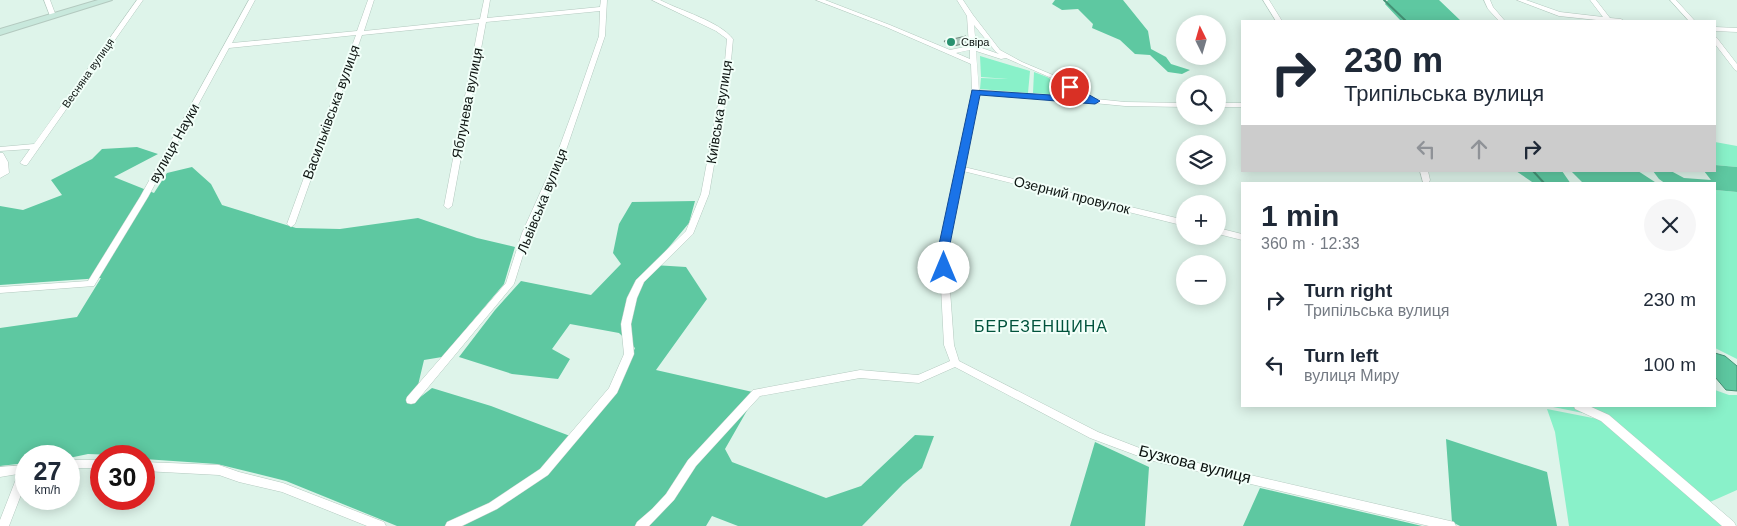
<!DOCTYPE html>
<meta charset="utf-8">
<style>
body{margin:0;font-family:Helvetica,sans-serif;background:#f6f6f7;color:#1f2937;height:100vh;display:flex;flex-direction:column;font-size:19px;white-space:nowrap}
*{box-sizing:border-box;margin:0}
p{font-size:16px;color:#747a83}
.icon{flex:none;width:28px;height:28px;fill:none;stroke:currentColor;stroke-width:2;stroke-linecap:round;stroke-linejoin:round}
.map{position:relative;flex:1;overflow:hidden}
.side{position:absolute;left:1241px;top:182px;width:475px;height:225px;display:flex;flex-direction:column;background:#fff;border-radius:0px;box-shadow:0 2px 12px #0003}
.side>*{flex:none}
.hud{position:absolute;left:1241px;top:20px;width:475px;height:152px;border-radius:0px;box-shadow:0 2px 12px #0003;background:#fff;color:#1f2937;overflow:hidden}
.needle{width:32px;rotate:355deg}
.fabs{position:absolute;left:1176px;top:15px;display:grid;gap:10px}
.fabs a{display:grid;place-items:center;width:50px;height:50px;border-radius:50%;background:#fff;box-shadow:0 2px 12px #0003;font-size:25px}
.speed{position:absolute;left:15px;top:445px;display:flex;gap:10px;font-size:25px;font-weight:700;text-align:center}
.speed>*{display:grid;place-content:center;width:65px;height:65px;border-radius:50%;background:#fff;box-shadow:0 2px 12px #0003;line-height:1}
.speed small{font-size:12px;font-weight:400}
.speed .limit{border:8px solid #d22;background:#fff;color:#111}
.pin{position:absolute;display:grid;place-items:center;width:42px;height:42px;color:#fff;margin:-21px;border:2px solid #fff;border-radius:50%;box-shadow:0 1px 5px #0007}
.me{position:absolute;width:55px;margin:-28px;rotate:0deg;stroke-linejoin:round;filter:drop-shadow(0 0 4px #0008)}
.turn{display:flex;align-items:center;gap:18px;height:105px;padding:0 20px;font-size:22px}
.turn .icon{width:65px;height:65px;stroke-width:2.5}
.turn b{display:block;font-size:35px;line-height:42px}
.lanes{display:flex;align-items:center;height:48px;padding:0 20px;background:#0003;justify-content:center;gap:25px;direction:ltr}
.lanes .off{opacity:.35}
.round{display:grid;place-items:center;flex:none;width:52px;height:52px;border-radius:26px;background:#f6f6f7}
.summary{display:flex;align-items:center;justify-content:space-between;height:85px;padding:0 20px}
h1{font-size:30px;font-weight:600;line-height:38px}
ul{padding:0;list-style:none}
li{display:flex;align-items:center;gap:15px;height:65px;padding:0 20px}
li div{flex:1}
li b{display:block;font-size:19px}
li em{font-style:normal}
.map>svg:first-child{display:block}
.green{fill:#89f1c9}
.forest{fill:#5ec8a1}
.water{fill:#5dc7a0;stroke:#459175}
.lines{fill:none;stroke-linecap:round;stroke-linejoin:round}
.stream{stroke:#459175;stroke-width:2}
.building{fill:#b0c6bc;stroke:#788c83}
.street-casing{stroke:#b3c9bf;stroke-width:1}
.secondary-casing{stroke:#b3c9bf;stroke-width:2}
.street{fill:#fff;fill-rule:evenodd}
.secondary{fill:#c8e8dc;fill-rule:evenodd}
.route{fill:#1a73e8;stroke:#114b97}
.poi-dot{fill:#28916f;stroke:#f2fff9;stroke-width:2}
.labels{text-anchor:middle;dominant-baseline:central;stroke-width:4;stroke-linejoin:round;paint-order:stroke}
.far-poi-label{font-size:11px;fill:#0d1411;stroke:#f2fff9;text-anchor:start}
.far-street-label{font-size:11px;fill:#0d1411;stroke:#f2fff9}
.street-label{font-size:14px;fill:#0d1411;stroke:#f2fff9}
.quarter-label{font-size:16px;letter-spacing:1px;fill:#01533c;stroke:#f2fff9}
.near-street-label{font-size:16px;fill:#0d1411;stroke:#f2fff9}
</style>
<div class="map">
<svg width="1737" height="526" viewBox="0 0 1737 526">
<rect width="100%" height="100%" fill="#def4ea"/>
<path class="green" d="M980,56l50,15 -2,22 -48,-4 1,-11 27,1 -27,-2z
M1034,72l13,5 28,17 -1,2 -41,-3z
M1715,142l22,4v21l-22,-2z
M1715,190l22,2v167l-22,-11z
M1715,390l14,5h8v95l-27,12 -112,-86 -50,-10h167z
M1547,409l56,11 119,106h-153l-14,-94z"/>
<path class="forest" d="M1055,0h68l25,31 3,18 15,8 5,7 19,6 -8,4 -14,-2 -18,-17 -15,-1 -15,-14 -28,-12 1,-4 -15,-15 -16,1 -10,-6z
M1388,0h51l22,21h-60l-16,-17z
M137,147l21,7 -44,23 40,16 13,-20 25,-6 19,17 11,21 74,23 44,1 78,-11 59,20 38,9 -11,37 -62,73 -18,3 -10,42 18,-14 59,18 87,33 36,-44 21,-47 -16,-15 -49,-9 -18,25 18,10 -12,20 -46,-5 -53,-17 36,-47 26,-29 70,14 30,-31 -8,-11 6,-29 13,-22 63,-1 -6,22 -35,42 32,2 21,32 -51,71 101,23 -32,56 7,13 94,36 35,-12 54,-51 19,1 -12,32 -19,16 -41,42h-124l-26,-10 -6,10h-309l-111,-45 -69,-17 -73,-5v-3l-56,-2 -19,4v-2h-43v7l-26,3v-138l77,-11 24,-39 -101,7v-79l23,4 39,-15 -11,-15 41,-21 10,-10z
M1715,165l22,2v25l-22,-2v-6h-49l-7,-5 -6,-8h18l13,7 27,2 -7,-9h11z
M1516,171h46l9,13h-36z
M1571,171h67l20,13h-74z
M1446,439l101,33 10,54h-97l-8,-4z
M1095,442l54,25 -4,59h-75z
M1260,488l162,38h-179z"/>
<path class="water" d="M1715,353l10,3 12,10v25l-11,-1 -11,-13z"/>
<g class="lines">
<path class="stream" d="M1384,0l22,21
M1533,171l12,13"/>
</g>
<path class="building" d="M966,36l1,7 -18,4 -5,-6z"/>
<g class="lines">
<defs>
<path id="street" d="M44,0h6l6,16 -1,1h-4l-1,-1z
M137,0h6l-116,165h-3l-4,-2 10,-14 -30,2v-4l34,-3z
M249,0h6l-23,43 125,-12 11,-31h6l-10,31 116,-12 4,-19h6l-3,18 113,-11 1,-7h6l-2,36 -43,126 -32,71 -16,51 -99,119 -4,1 -4,-1 -1,-3 1,-3 99,-114 16,-50 32,-71 22,-60 23,-66 1,-25 -114,11 -34,184 -4,3 -4,-3 35,-183 -117,12 -67,189 -4,3 -4,-3 69,-189 -127,13 -81,149 -54,89 -94,7v-6l88,-6 52,-84z
M652,0h8c21,11 59,21 73,39l-3,33 -21,122 -16,40 -49,48 -7,16 -6,26 3,30 -17,39 -69,82 -51,34 -35,17h-17l2,-4 42,-19 51,-34 69,-81 15,-34 -3,-30 6,-26 9,-18 50,-49 15,-37 23,-122 3,-33 -11,-8z
M816,0h9l65,25 60,25 19,-4 -2,-30 -10,-16h6l10,15 27,35 22,12 38,16 36,21 29,3 60,1v4l-60,-1 -94,-9 -52,-3 -15,73 221,53v6l-222,-55 -16,78 7,96 5,16 139,71 52,20 300,69 4,1 2,4h-27l-280,-66 -59,-22 -135,-71 -36,16 -59,-5 -100,18 -64,70 -22,34 -25,26h-14l2,-4 15,-13 14,-15 22,-34 65,-70 107,-20 58,5 32,-14 -6,-16 -5,-96 33,-157 -1,-28 -85,-37zM974,25l22,27 3,2 -23,-8zM970,50v9l-14,-6zM976,51l25,8 5,-1 50,22 29,18 -106,-8z
M1263,0h6l13,21h-6z
M1484,0h6l3,7 12,14h-6l-11,-12z
M1517,0h9l34,12 43,5 -13,-17h6l14,18 11,1 3,2h-18l-47,-5z
M1670,0h6l19,21h-6z
M1715,27l22,1v4l-22,-1z
M1715,37l2,1 20,26v7l-2,-1 -20,-26z
M1218,103h24v4h-24z
M0,153h3l5,9 1,11 -9,5z
M1420,171h8l2,9 -1,2h-6z
M1218,228l24,6v6l-24,-6z
M1574,406h15l20,9 125,107 2,4h-14l-121,-105 -26,-12z
M69,460h32v8h-32z
M144,462l75,3 20,7 44,11 101,39 2,4h-19l-85,-34 -43,-10 -20,-7 -75,-4z
M26,465v17l-17,44h-9v-6l18,-46 -18,3v-10z"/>
<path id="secondary" d="M98,0h14l-112,35v-6z"/>
</defs>
<use href="#street" class="street-casing"/>
<use href="#secondary" class="secondary-casing"/>
<use href="#street" class="street"/>
<use href="#secondary" class="secondary"/>
</g>
<path class="route" d="M1070,84l30,17 -5,3 -115,-9 -31,154 1,19 -1,3h-9l-2,-22 34,-159 110,7 -15,-8v-4z"/>
<circle class="poi-dot" cx="951" cy="42" r="5"/>
<g class="labels">
<g class="far-poi-label">
<text x="961" y="42">Свіра</text>
</g>
<g class="far-street-label">
<text transform="translate(88 73) rotate(-55)">Весняна вулиця</text>
</g>
<g class="street-label">
<text transform="translate(467 103) rotate(-79)">Яблунева вулиця</text>
<text transform="translate(331 112) rotate(-70)">Васильківська вулиця</text>
<text transform="translate(719 112) rotate(-81)">Київська вулиця</text>
<text transform="translate(174 143) rotate(-61)">вулиця Науки</text>
<text transform="translate(1072 195) rotate(14)">Озерний провулок</text>
<text transform="translate(542 201) rotate(-68)">Львівська вулиця</text>
</g>
<g class="quarter-label">
<text x="1041" y="326">БЕРЕЗЕНЩИНА</text>
</g>
<g class="near-street-label">
<text transform="translate(1195 464) rotate(14)">Бузкова вулиця</text>
</g>
</g>
</svg>
<div class="fabs">
<a><svg class="needle" viewBox="-14 -14 28 28"><path d="M0-13l5 13h-10z" fill="#e53935"/><path d="M0 13l5-13h-10z" fill="#747a83"/></svg></a>
<a><svg class="icon" aria-label="search" viewBox="0 0 24 24"><circle cx="10" cy="10" r="6"/><path d="M15 15l6 6"/></svg></a>
<a><svg class="icon" aria-label="layers" viewBox="0 0 24 24"><path d="M12 4l9 5-9 5-9-5zM3 14l9 5 9-5"/></svg></a>
<a>+</a>
<a>−</a>
</div>
<div class="speed"><div>27<small>km/h</small></div><div class="limit">30</div></div>
<div class="pin" style="left:1070px;top:87px;background:#d93025"><svg class="icon" aria-label="arrive" viewBox="0 0 24 24"><path d="M6 21V4h12l-3 4 3 4H6"/></svg></div>
<svg class="me" style="left:944px;top:268px" viewBox="-20 -20 40 40"><circle r="19" fill="#fff"/><path d="M0-13L10 11 0 6-10 11z" fill="#1a73e8"/></svg>
<div class="hud">
<div class="turn"><svg class="icon" aria-label="right" viewBox="0 0 24 24"><path d="M7 20v-9h11M14 6l5 5-5 5"/></svg><div><b>230 m</b>Трипільська вулиця</div></div>
<div class="lanes"><svg class="icon off" aria-label="left" viewBox="0 0 24 24"><path d="M17 20v-9H6M10 6l-5 5 5 5"/></svg><svg class="icon off" aria-label="ahead" viewBox="0 0 24 24"><path d="M12 20V5M6 11l6-6 6 6"/></svg><svg class="icon" aria-label="right" viewBox="0 0 24 24"><path d="M7 20v-9h11M14 6l5 5-5 5"/></svg></div>
</div>
<section class="side">
<div class="summary"><div><h1>1 min</h1><p>360 m · 12:33</p></div><a class="round"><svg class="icon" aria-label="close" viewBox="0 0 24 24"><path d="M6 6l12 12M18 6L6 18"/></svg></a></div>
<ul>
<li><svg class="icon" aria-label="right" viewBox="0 0 24 24"><path d="M7 20v-9h11M14 6l5 5-5 5"/></svg><div><b>Turn right</b><p>Трипільська вулиця</p></div><em>230 m</em></li>
<li><svg class="icon" aria-label="left" viewBox="0 0 24 24"><path d="M17 20v-9H6M10 6l-5 5 5 5"/></svg><div><b>Turn left</b><p>вулиця Миру</p></div><em>100 m</em></li>
</ul>
</section>
</div>
